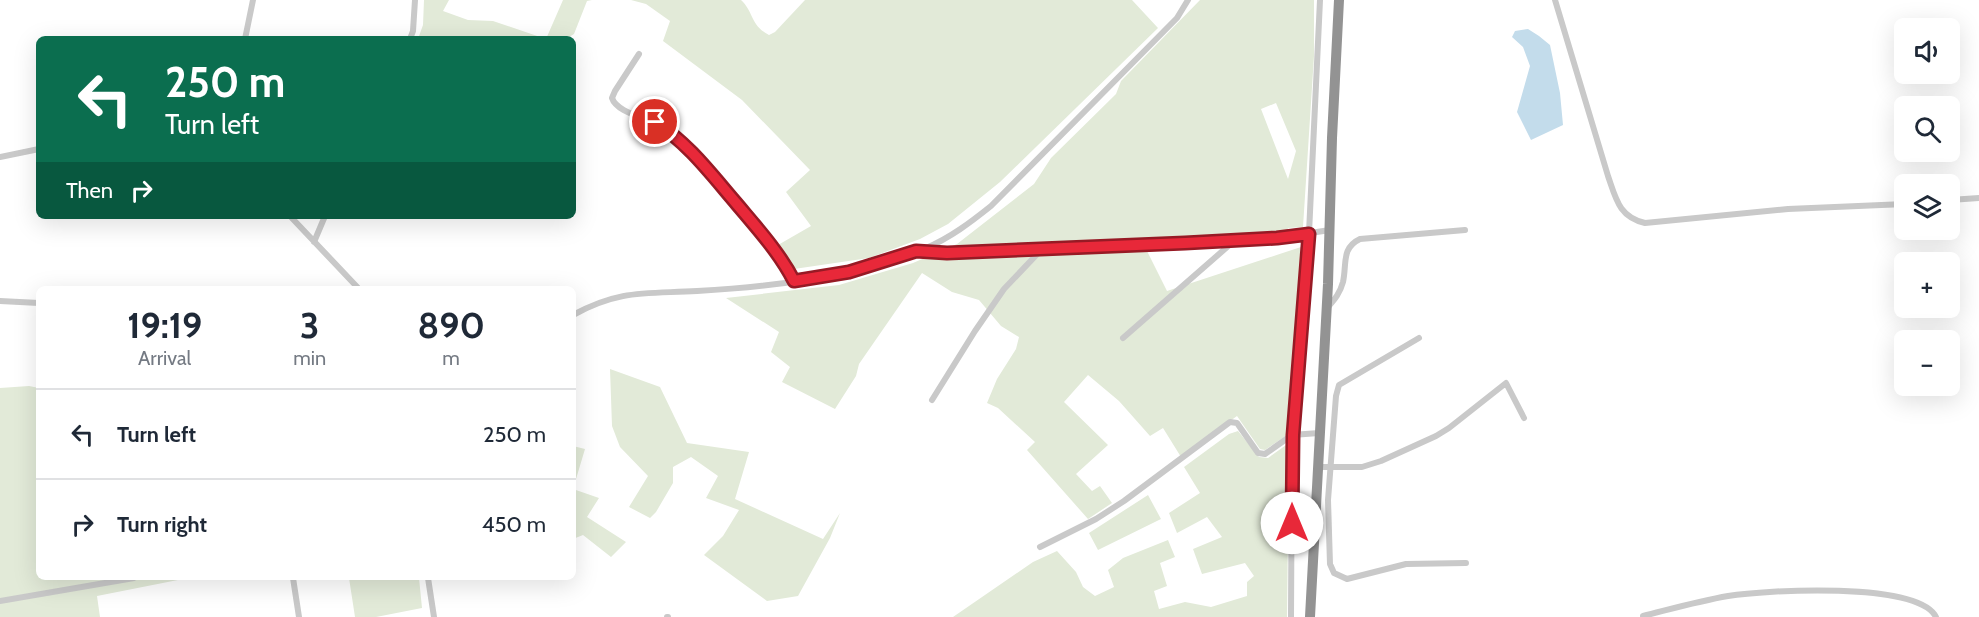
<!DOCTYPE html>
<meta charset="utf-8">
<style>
body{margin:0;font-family:Cabin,sans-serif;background:#f2f2f3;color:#1f2937;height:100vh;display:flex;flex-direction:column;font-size:22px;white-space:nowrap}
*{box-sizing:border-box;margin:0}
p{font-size:20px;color:#747a83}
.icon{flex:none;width:33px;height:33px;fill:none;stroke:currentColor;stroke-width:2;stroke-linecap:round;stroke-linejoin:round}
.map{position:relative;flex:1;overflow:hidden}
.sheet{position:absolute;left:36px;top:286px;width:540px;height:294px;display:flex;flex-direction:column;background:#fff;border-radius:9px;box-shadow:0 6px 24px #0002}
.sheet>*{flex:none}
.hud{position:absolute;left:36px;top:36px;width:540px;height:183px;border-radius:9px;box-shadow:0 6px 24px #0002;background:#0b6e4f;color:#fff;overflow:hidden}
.buttons{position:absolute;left:1894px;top:18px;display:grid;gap:12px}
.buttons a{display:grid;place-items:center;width:66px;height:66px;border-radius:9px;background:#fff;box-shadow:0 6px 24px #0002;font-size:30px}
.pin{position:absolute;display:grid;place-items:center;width:51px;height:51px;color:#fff;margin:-26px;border:3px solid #fff;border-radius:50%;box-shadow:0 2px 6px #0007}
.me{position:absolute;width:66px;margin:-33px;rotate:0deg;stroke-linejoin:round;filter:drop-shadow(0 0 4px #0008)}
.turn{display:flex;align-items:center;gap:21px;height:126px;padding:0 30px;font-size:27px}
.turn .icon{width:78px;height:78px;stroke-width:2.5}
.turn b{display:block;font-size:42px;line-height:51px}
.then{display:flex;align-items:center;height:57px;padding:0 30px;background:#0003;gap:12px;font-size:22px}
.eta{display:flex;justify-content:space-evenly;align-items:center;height:102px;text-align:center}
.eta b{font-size:36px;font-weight:700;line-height:42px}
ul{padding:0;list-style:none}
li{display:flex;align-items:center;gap:18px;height:90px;padding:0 30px;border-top:2px solid #e0e1e3}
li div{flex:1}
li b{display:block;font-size:22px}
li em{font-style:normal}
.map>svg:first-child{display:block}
.green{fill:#e2ead8;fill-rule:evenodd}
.water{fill:#c3dceb}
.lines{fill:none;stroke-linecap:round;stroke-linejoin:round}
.street{stroke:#c9c9c9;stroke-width:6}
.highway{stroke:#939393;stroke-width:10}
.route-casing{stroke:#971a25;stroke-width:15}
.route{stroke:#e82839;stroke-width:10}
</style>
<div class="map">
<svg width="1979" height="617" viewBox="0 0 1979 617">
<rect width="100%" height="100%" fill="#fff"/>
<path class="green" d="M424,0h25l-6,11 25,9 25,1 53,18 17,-39h29l-5,1 -13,33 -8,5h-148l5,-14z
M631,0h110c13,12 9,25 28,35l6,-3 30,-32h327l26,28 -158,154 -52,42 -28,15 -51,19 -75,11 -16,-24 33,-19 -25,-34 24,-22 -68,-70 -79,-59 7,-20 -24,-17z
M1200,0h114v56l-11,171 -15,1 -4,12 -138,9 21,42 134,-44 -11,186 -25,17 -5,-1 -23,-33 -56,41 -18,-29 -13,8 -31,-35 -31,-26 -24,27 44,43 -32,29 16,17 8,-5 12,17 -24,16 -61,-69 8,-8 -37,-34 -11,-5 10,-24 19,-30 3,-12 -18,-11 -22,-26 -27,-8 -30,-19 -63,91 -3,12 -21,33 -53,-27 8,-15 -19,-15 8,-20 -53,-34 113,-13 74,-22 44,-19 77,-60 17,-26 65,-64 5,-13zM1276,103l20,48 -8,28 -27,-70z
M610,369l50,18 27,56 62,9 -14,47 88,40 17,-26 -10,25 -32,58 -31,5 -63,-46 19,-19 16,-26 -33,-12 12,-22 -27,-19 -18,10v16l-17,29 -6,6 -21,-11 19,-31 -28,-29 -8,-21z
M29,386l10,2v190h149l-91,18 3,21h-100v-229z
M1238,431l21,26 9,1 21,-15 -2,174h-334l80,-55 24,-11 19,21 7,15 12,9 19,-9 -6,-17 15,-12 45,-18 7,17 -15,6 7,23 -13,5 5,18 26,-7 26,5 36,-11v-14l7,-6 -9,-13 -43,11 -9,-25 29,-12 -15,-20 -30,16 -8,-20 31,-20 -16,-26 45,-33z
M573,446l12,3 -12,40z
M573,489l26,9 -12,19 39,25 -15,15 -28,-22 -10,4z
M1148,495l13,24 -63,31 -9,-17z
M349,578h70l3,30 -46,9h-21z"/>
<path class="water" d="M1528,29l11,7 11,9 10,48 3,32 -32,15 -14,-28 13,-46 -7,-19 -11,-10 3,-6z"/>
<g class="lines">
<path class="street" d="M1555,0l53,176c8,23 11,41 37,47l143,-14 117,-5
M245,39l8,-39
M410,39l3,-8 2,-31
M639,54l-24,37 -3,7c5,16 41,21 55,32 25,19 46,45 66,70 22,26 45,51 61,81
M0,157l39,-8
M1950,200l29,-2
M290,216l70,74
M314,242l11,-26
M921,252l26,1 330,-15 53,-8
M0,301l39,2
M1328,307c7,-8 12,-14 15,-25 4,-18 -2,-34 17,-43l105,-9
M573,315c47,-26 74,-21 124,-24 74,-4 160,-14 229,-43 24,-10 45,-26 65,-42l186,-188 11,-18
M1123,338l111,-97
M1419,338l-80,47 -3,11 -8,104 2,64 4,9 13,6 59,-15 60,-1
M932,400l43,-69 29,-42 38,-40
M1317,467h45l19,-6 55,-25 13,-8 57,-45 18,35
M1040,547l56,-28 28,-18 106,-79 7,1 21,30 7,1 27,-19 27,-2
M293,578l6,39
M428,578l6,39
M0,601l134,-23
M1643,616c28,-7 56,-15 85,-20 36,-6 190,-15 208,21
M667,617h1
M1291,617l1,-182 17,-202 11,-233"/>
<path class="highway" d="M1310,617l18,-333 4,-146 7,-138"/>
</g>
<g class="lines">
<defs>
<path id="route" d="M655,122c33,21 56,52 81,81 21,25 43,49 58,78l55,-9 67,-21 31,2 238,-10 92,-5 32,-4 -16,201 -1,88"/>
</defs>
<use href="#route" class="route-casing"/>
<use href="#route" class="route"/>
</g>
</svg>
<div class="buttons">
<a><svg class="icon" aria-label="sound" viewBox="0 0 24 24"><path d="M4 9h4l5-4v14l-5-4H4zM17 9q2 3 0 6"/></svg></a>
<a><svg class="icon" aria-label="search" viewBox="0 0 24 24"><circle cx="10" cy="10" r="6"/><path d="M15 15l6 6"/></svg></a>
<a><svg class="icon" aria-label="layers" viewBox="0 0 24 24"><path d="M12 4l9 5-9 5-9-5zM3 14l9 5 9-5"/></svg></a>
<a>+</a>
<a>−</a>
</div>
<div class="pin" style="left:655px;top:122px;background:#d93025"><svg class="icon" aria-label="arrive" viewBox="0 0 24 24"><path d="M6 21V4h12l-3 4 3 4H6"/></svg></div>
<svg class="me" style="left:1292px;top:523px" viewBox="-20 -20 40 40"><circle r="19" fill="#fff"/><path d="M0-13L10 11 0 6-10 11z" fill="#e82839"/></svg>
<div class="hud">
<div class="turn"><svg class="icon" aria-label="left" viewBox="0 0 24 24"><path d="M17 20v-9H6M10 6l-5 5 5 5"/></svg><div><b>250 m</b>Turn left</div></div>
<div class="then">Then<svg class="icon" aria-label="right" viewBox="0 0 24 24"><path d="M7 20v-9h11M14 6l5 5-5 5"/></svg></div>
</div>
<section class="sheet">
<div class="eta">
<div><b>19:19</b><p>Arrival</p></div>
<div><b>3</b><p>min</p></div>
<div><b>890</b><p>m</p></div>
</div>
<ul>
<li><svg class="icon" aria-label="left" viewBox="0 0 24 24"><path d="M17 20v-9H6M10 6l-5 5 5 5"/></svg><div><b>Turn left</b></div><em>250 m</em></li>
<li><svg class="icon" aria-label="right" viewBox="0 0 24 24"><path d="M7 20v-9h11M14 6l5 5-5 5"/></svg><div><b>Turn right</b></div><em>450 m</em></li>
</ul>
</section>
</div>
